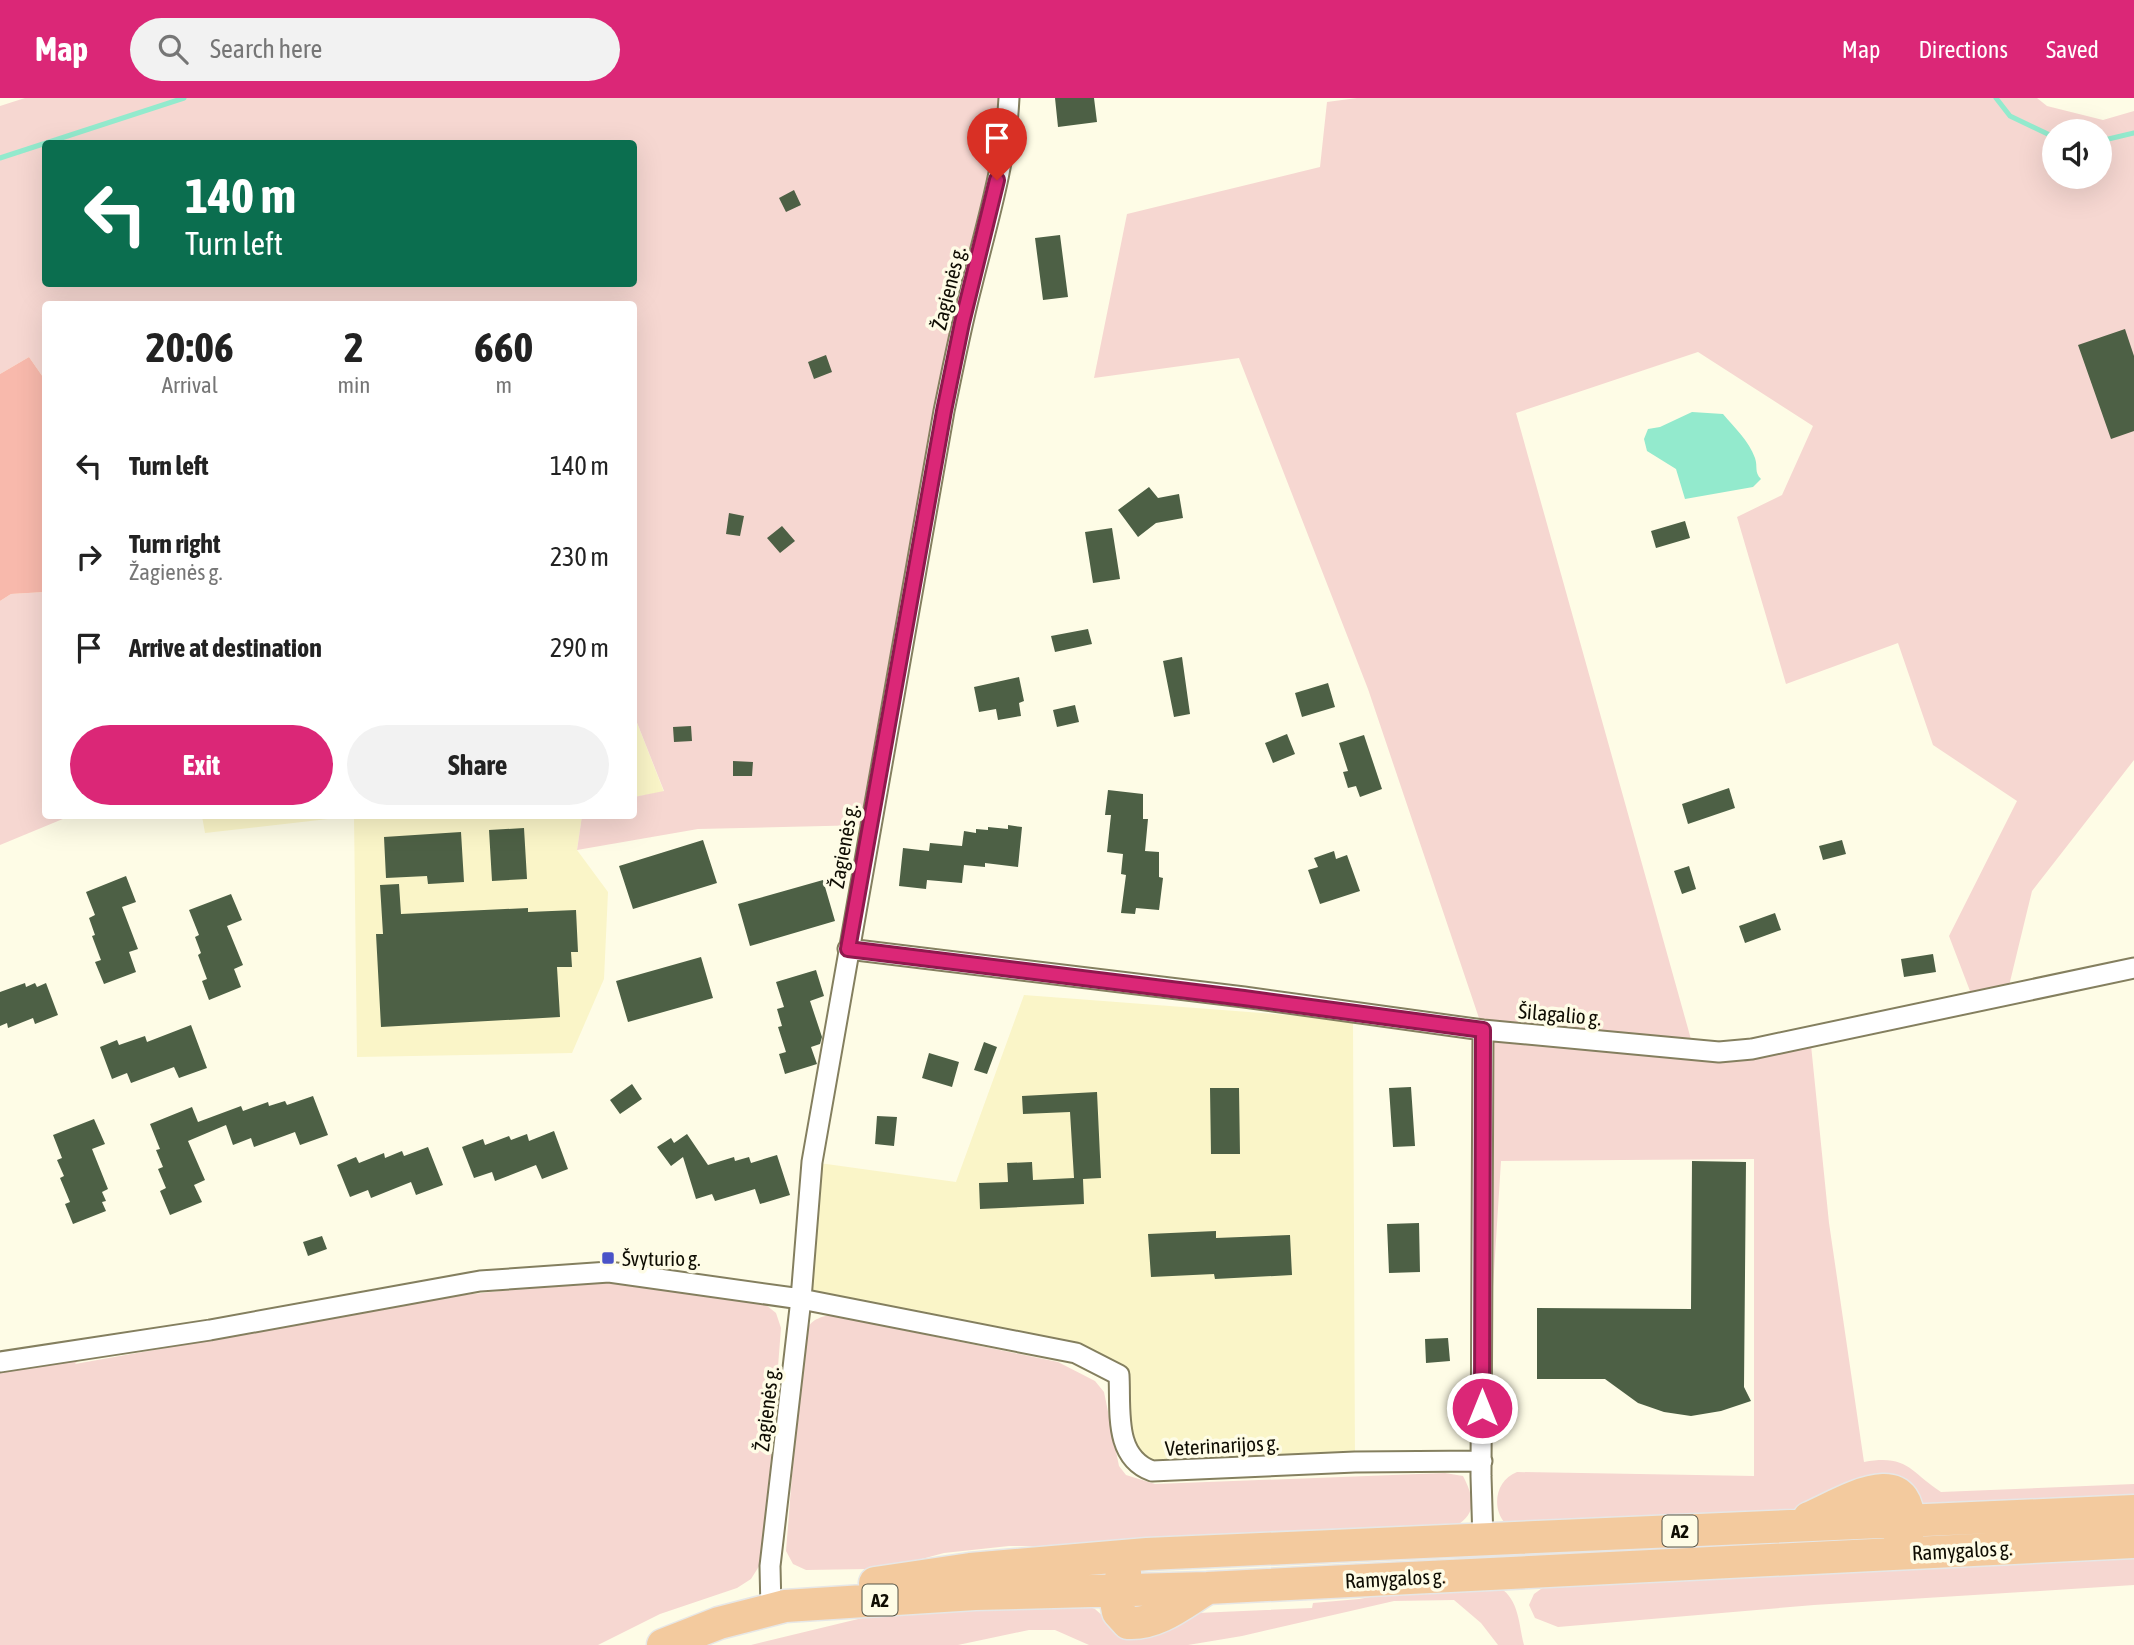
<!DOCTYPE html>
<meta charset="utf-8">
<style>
body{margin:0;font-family:"Asap Condensed",sans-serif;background:#f2f2f2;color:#222;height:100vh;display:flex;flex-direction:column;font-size:26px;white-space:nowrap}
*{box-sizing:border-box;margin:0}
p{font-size:23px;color:#767676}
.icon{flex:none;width:38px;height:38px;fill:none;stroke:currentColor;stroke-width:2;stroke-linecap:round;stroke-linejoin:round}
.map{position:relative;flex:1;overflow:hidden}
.panel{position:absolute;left:42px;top:203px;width:595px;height:518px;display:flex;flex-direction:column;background:#fff;border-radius:7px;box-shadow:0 7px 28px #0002}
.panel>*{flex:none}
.top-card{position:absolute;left:42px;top:42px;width:595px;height:147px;border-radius:7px;box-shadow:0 7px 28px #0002;background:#0b6e4f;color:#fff;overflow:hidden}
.tools{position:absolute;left:2042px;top:21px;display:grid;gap:14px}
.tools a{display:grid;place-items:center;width:70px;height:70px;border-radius:50%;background:#fff;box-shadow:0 7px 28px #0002;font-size:35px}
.pin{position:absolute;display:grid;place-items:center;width:60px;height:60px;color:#fff;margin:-72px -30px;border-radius:50% 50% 50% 0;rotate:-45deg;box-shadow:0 0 7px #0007}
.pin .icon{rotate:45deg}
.me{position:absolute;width:77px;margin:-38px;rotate:0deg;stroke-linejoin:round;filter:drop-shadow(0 0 5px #0008)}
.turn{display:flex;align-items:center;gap:24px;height:147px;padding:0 28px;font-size:32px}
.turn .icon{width:91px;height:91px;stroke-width:2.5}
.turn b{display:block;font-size:49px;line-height:60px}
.eta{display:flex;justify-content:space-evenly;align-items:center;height:119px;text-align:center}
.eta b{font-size:42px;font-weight:700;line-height:49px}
.primary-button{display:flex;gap:14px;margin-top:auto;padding:14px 28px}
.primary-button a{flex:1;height:80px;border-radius:42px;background:#db2777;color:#fff;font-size:28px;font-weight:700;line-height:80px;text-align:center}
.primary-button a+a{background:#f2f2f2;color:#222}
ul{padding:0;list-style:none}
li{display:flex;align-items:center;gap:21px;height:91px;padding:0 28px}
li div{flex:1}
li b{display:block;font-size:26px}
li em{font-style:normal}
header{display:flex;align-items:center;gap:42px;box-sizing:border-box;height:98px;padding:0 35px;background:#db2777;color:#fff}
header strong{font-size:33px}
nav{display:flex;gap:38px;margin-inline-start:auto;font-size:24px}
.search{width:490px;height:63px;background:#f2f2f2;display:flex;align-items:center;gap:18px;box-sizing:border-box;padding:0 24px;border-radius:38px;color:#767676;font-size:26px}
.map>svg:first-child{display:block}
.built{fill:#faf5c8}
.green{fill:#f6d7d1;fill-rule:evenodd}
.forest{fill:#f8b9ac}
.water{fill:#93eacd}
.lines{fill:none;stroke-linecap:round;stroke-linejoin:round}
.stream{stroke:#93eacd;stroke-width:5}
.building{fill:#4d6045}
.minor-casing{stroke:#847f5f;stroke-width:23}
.trunk-casing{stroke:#e7e7e6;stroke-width:35}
.minor{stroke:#fff;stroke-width:19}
.trunk{stroke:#f3ca9e;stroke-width:32}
.route-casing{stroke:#8e194d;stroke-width:18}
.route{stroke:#db2777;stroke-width:12}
.poi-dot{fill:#4a53c8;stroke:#fefce6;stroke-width:2.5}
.labels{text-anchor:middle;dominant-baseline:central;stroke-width:7;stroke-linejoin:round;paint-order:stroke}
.shield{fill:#fefce6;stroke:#575547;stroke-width:2}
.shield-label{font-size:19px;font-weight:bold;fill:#0f0d03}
.street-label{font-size:21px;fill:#0f0d03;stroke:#fefce6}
.poi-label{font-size:21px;fill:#0f0d03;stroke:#fefce6;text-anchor:start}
</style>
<header>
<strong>Map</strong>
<div class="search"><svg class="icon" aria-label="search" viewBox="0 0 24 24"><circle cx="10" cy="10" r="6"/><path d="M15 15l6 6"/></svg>Search here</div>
<nav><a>Map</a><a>Directions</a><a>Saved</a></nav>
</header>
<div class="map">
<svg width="2134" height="1547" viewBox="0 0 2134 1547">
<rect width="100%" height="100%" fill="#fefce6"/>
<path class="built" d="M634,617l30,77 -30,5z
M202,718h380l-5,34 31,42 -4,87 -32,74 -215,4 -3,-241 -149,17z
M1024,897l329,25 2,442 -203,9 -18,-11 -15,-85 -43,-22 -275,-54 11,-137 144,20z"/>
<path class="green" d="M25,0h977l-4,49 -131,678 -169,4 -121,21 5,-34h52v-19l30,-6 -30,-76v-411h-588l-1,76 -16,-23 -29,17v-268zM46,46h588v140h-588z
M1357,0h680l10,8 56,14 31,-9v649l-102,131 -25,103 -156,32 119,-35 -21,-55 68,-135 -84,-56 -35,-102 -112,41 -49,-167 45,-22 31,-69 -115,-74 -182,61 178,637 58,-1v11l59,-15 18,178 35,239c44,-8 46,10 77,30l193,-8v15l-629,24c-14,-16 -9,-43 12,-51l237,4v-317l-253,2 -19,300 1,-431 -115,-341 -129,-331 -145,20 33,-164 193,-47 7,-65zM2054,33h46v46h-46z
M45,494l1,224h24l-70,29v-244l11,-7z
M639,1184l127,23 10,8 5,15 -18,232 -12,19 -14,9 -77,26 -62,31h-598v-283l90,-14 -15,16 388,-69 115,-12z
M830,1217l228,47 37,19 9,11 15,74 7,9 29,9 290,-11 18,3c13,25 14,41 -15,54l-347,17 -92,-1 -65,7 -52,14 -24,2 -62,1 -13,-6 -7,-13 17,-214c6,-15 12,-19 27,-22z
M2134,1457v30l-320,20 -256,22 -23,-9 -6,-13 5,-11 11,-8z
M1500,1490c19,11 19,38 24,57h-26l-17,-22 -27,-23 -60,1 -152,35 -54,9h-99l-34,-15h-26l-71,15h-207l132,-32 202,-8 10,4c37,36 57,13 102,4l115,-5 1,-5 46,-4 45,-8z"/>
<path class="forest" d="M29,259l16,23v212l-34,2 -11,7v-227z"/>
<path class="water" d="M1692,314l31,2c11,13 26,27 32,44 3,9 -1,14 6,21l-8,8 -68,12 -9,-30 -29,-18 -3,-12 4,-10 12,-2z"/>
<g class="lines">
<path class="stream" d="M1996,0l14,18 44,21
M2100,43l34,-8
M0,60l184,-60"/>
</g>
<path class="building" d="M1055,0h39l3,24 -39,5z
M794,92l7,15 -15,7 -7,-14z
M1060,137l8,62 -25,3 -8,-62z
M2125,231l9,27v75l-23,8 -33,-94z
M826,257l6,17 -18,7 -6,-17z
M1149,389l9,11 21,-4 4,24 -27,5 -18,14 -20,-27z
M729,415l15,3 -4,20 -14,-2z
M1685,423l5,17 -34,10 -5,-17z
M782,428l13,15 -15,12 -13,-15z
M1112,430l8,51 -27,4 -8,-51z
M1088,531l4,15 -37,8 -4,-16z
M1182,559l8,57 -16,3 -11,-56z
M1019,579l5,24 -5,2 2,13 -23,4 -2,-11 -17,3 -5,-25z
M1328,585l7,24 -33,10 -7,-24z
M1075,607l4,17 -22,5 -4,-17z
M691,628l1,15 -18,1 -1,-15z
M1287,636l8,20 -22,9 -8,-20z
M1364,637l18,54 -22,8 -4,-11 -8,2 -5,-16 5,-1 -9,-28z
M733,663l20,1 -1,14h-19z
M1729,690l6,20 -47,16 -6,-20z
M1108,692l35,4v25h5l-3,32 14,1v25l4,1 -4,32 -23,-2 -1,6 -14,-1 5,-38 -5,-1 2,-20 -16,-2 4,-37h-6z
M1008,727l14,2 -4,40 -33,-4v4l-21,-2 -2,18 -35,-3 -1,9 -27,-3 4,-38 26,3 1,-8 32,3 2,-15 12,2v-4l12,1v-3l20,2z
M524,730l3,51 -35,2 -3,-51z
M461,734l3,50 -36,2 -1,-8 -41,2 -2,-41z
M703,742l14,43 -84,26 -14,-43z
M1842,742l4,14 -23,6 -4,-14z
M1334,753l2,8 11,-4 13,36 -40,13 -12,-34 10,-3 -4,-9z
M1689,768l7,23 -14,5 -8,-23z
M126,778l10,26 -14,5 16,42 -9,3 7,20 -32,12 -9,-22 6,-2 -9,-24 3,-1 -6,-17 6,-3 -9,-23z
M823,782l12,41 -85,25 -12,-42z
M399,786l2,30 127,-6v4l48,-2 2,42h-7l1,15h-15l3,50 -179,10 -5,-93h7l-3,-49z
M231,796l11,26 -15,6 16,39 -9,4 7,18 -32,13 -7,-19 5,-2 -9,-24 3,-2 -6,-16 4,-2 -10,-25z
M1775,815l6,17 -36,13 -6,-17z
M1933,856l3,18 -32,5 -3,-18z
M701,859l12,41 -85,24 -12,-41z
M816,872l8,26 -14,5 12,36 -2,7 -9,3 6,17 -32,10 -6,-20 7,-2 -8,-25 4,-1 -5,-17 7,-2 -8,-25z
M25,885l1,4 9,-4 2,4 9,-4 12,32 -23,9 -2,-6 -25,10 -1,-5 -7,3v-34z
M191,927l16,43 -28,10 -5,-11 -43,16 -4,-10 -15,6 -12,-32 17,-7 2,5 26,-9 2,6z
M984,944l13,5 -10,27 -13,-4z
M929,955l30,9 -7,25 -30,-9z
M632,986l10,15 -22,15 -10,-14z
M1411,989l4,59 -22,1 -4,-59z
M1210,990h29l1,66h-29z
M1097,994l4,86 -18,1 1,25 -104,5 -1,-26 29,-1 -1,-19 25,-1 1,18 41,-2 -4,-66 -47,2 -1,-18z
M313,998l15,39 -28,10 -5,-13 -41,15 -3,-9 -18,7 -7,-20 -38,16 17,39 -11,5 8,17 -32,13 -10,-24 6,-3 -8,-19 5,-2 -7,-17 4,-1 -10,-25 42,-17 6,15 43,-16 2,5 25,-9 1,4 16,-5 2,4z
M877,1018l20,1 -3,29 -19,-2z
M94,1021l11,25 -13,5 16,40 -6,3 4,9 -4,1 4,9 -33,13 -8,-20 5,-2 -10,-24 4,-2 -7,-16 5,-2 -9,-23z
M554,1033l14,38 -26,10 -6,-14 -41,16 -3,-9 -18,6 -12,-31 21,-8 2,6 24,-9 2,4 16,-6 2,7z
M687,1036l21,31 26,-8 1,4 14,-4 2,6 26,-8 13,40 -30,9 -5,-15 -40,12 -3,-7 -16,5 -13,-42 -12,9 -14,-19 14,-9 3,5z
M428,1049l15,38 -27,10 -5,-13 -40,16 -3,-8 -18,7 -13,-32 19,-8 3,6 25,-10 1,5 17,-7 2,5z
M1692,1063l54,1 -2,225 7,14 -30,10 -30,5 -27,-4 -26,-9 -33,-24h-68v-71l154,1z
M1419,1125l1,49 -31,1 -2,-49z
M1216,1133v7l74,-3 2,40 -77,4 -1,-5 -63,3 -3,-43z
M322,1138l5,13 -19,7 -5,-14z
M1448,1240l2,23 -24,2 -1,-24z"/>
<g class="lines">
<defs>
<path id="minor" d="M848,851l396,48 239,33 236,22 33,-3 382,-81
M1483,932l-2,446 2,64
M0,1264l210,-32 270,-49 129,-9 192,27 275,54 43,22c2,34 -6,82 33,96l203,-9 127,-1
M771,1512l-1,-44 31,-267 11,-137 132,-751c9,-43 17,-85 28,-127 15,-61 34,-123 37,-186"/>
<path id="trunk" d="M1809,1420c35,-15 105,-61 99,13l-8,6
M1125,1475l-11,18 4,21 10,11c29,2 55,-20 78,-34
M875,1485l95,-14 177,-15 987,-43
M663,1547l56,-22 66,-17 190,-12 232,-6 927,-46"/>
</defs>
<use href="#minor" class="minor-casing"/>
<use href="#trunk" class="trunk-casing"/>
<use href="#minor" class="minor"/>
<use href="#trunk" class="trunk"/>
</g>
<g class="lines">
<defs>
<path id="route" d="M997,82l-35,143 -18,88 -96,538 396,49 239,32 -1,378"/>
</defs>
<use href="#route" class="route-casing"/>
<use href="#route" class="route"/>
</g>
<rect class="poi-dot" x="601" y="1153" width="14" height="14" rx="3.5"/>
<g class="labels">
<g class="shield">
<rect x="1662.5" y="1417.5" width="35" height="31" rx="5"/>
<rect x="862.5" y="1486.5" width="35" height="31" rx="5"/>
</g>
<g class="shield-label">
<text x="1680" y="1433">A2</text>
<text x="880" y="1502">A2</text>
</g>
<g class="street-label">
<text transform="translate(948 190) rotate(-76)">Žagienės g.</text>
<text transform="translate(843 748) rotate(-80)">Žagienės g.</text>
<text transform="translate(1560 916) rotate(5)">Šilagalio g.</text>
<text transform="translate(766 1311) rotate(-83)">Žagienės g.</text>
<text transform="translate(1222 1347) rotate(-3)">Veterinarijos g.</text>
<text transform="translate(1962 1452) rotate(-3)">Ramygalos g.</text>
<text transform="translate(1395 1480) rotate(-3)">Ramygalos g.</text>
</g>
<g class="poi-label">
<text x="622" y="1160">Švyturio g.</text>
</g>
</g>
</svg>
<div class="tools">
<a><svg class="icon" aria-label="sound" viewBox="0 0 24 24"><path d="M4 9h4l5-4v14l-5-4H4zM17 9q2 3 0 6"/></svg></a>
</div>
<div class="pin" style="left:997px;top:82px;background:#d93025"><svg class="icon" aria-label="arrive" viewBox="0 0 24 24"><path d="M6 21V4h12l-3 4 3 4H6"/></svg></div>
<svg class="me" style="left:1482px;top:1310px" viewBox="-20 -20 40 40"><circle r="17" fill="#db2777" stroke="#fff" stroke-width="3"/><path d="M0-11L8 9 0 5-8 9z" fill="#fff"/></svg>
<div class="top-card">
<div class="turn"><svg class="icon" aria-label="left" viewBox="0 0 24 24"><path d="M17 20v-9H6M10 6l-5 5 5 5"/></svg><div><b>140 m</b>Turn left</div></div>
</div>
<section class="panel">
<div class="eta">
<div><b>20:06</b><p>Arrival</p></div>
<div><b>2</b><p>min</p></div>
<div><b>660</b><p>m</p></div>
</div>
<ul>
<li><svg class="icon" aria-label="left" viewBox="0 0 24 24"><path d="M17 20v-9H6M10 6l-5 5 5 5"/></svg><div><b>Turn left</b></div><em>140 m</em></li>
<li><svg class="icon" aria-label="right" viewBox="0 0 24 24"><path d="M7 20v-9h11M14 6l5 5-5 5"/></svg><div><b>Turn right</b><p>Žagienės g.</p></div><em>230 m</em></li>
<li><svg class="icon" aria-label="arrive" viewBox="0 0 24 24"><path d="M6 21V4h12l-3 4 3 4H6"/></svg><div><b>Arrive at destination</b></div><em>290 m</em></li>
</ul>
<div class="primary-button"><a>Exit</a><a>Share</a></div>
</section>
</div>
